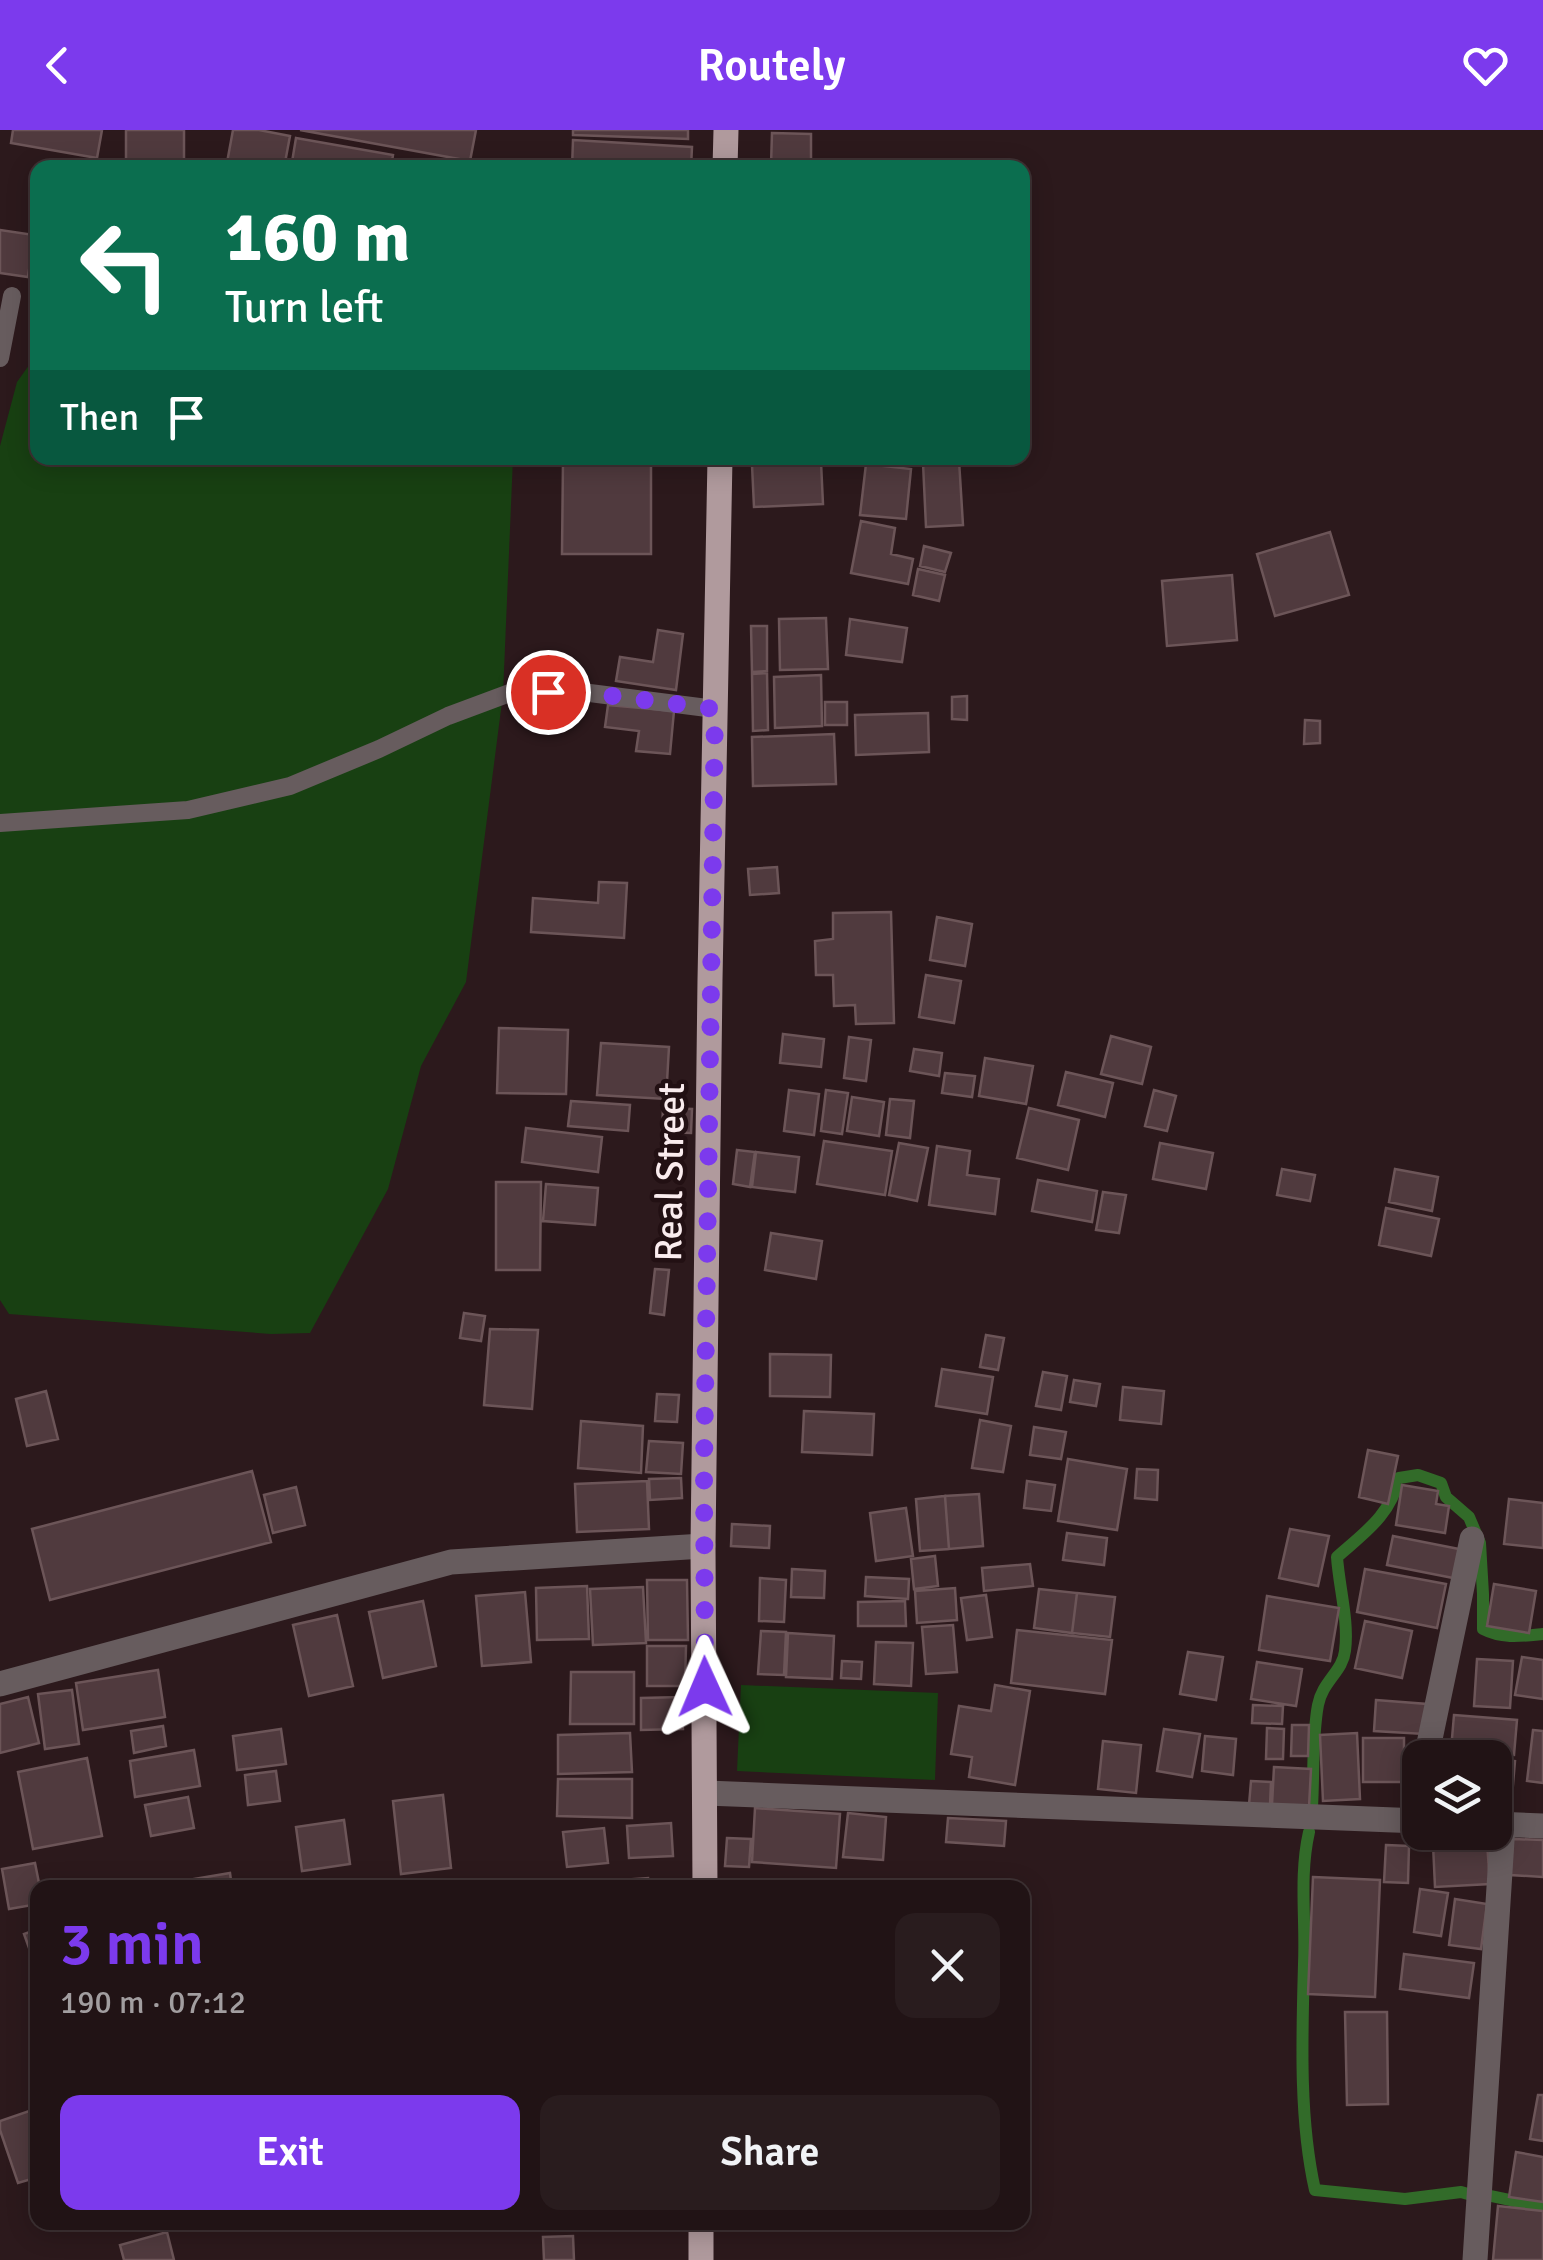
<!DOCTYPE html>
<meta charset="utf-8">
<style>
body{margin:0;font-family:Signika,sans-serif;background:#291c1e;color:#f1f3f6;height:100vh;display:flex;flex-direction:column;font-size:38px;white-space:nowrap}
*{box-sizing:border-box;margin:0}
p{font-size:32px;color:#a29ea0}
.icon{flex:none;width:55px;height:55px;fill:none;stroke:currentColor;stroke-width:2;stroke-linecap:round;stroke-linejoin:round}
.map{position:relative;flex:1;overflow:hidden}
.details{position:absolute;left:30px;top:1750px;width:1000px;height:350px;display:flex;flex-direction:column;background:#211315;border-radius:20px;box-shadow:0 5px 25px #0003,0 0 0 2px #3e3234}
.details>*{flex:none}
.hud{position:absolute;left:30px;top:30px;width:1000px;height:305px;border-radius:20px;box-shadow:0 5px 25px #0003,0 0 0 2px #3e3234;background:#0b6e4f;color:#fff;overflow:hidden}
.controls{position:absolute;left:1402px;top:1610px;display:grid;gap:20px}
.controls a{display:grid;place-items:center;width:110px;height:110px;border-radius:20px;background:#211315;box-shadow:0 5px 25px #0003,0 0 0 2px #3e3234;font-size:50px}
.pin{position:absolute;display:grid;place-items:center;width:85px;height:85px;color:#fff;margin:-42px;border:5px solid #fff;border-radius:50%;box-shadow:0 2px 10px #0007}
.me{position:absolute;width:110px;margin:-55px;rotate:359deg;stroke-linejoin:round;filter:drop-shadow(0 0 8px #0008)}
.turn{display:flex;align-items:center;gap:35px;height:210px;padding:0 30px;font-size:45px}
.turn .icon{width:130px;height:130px;stroke-width:2.5}
.turn b{display:block;font-size:70px;line-height:85px}
.then{display:flex;align-items:center;height:95px;padding:0 30px;background:#0003;gap:20px;font-size:38px}
.round{display:grid;place-items:center;flex:none;width:105px;height:105px;border-radius:20px;background:#291c1e}
.headline{display:flex;align-items:center;justify-content:space-between;height:170px;padding:0 30px}
h1{font-size:60px;font-weight:600;line-height:75px;color:#7c3aed}
.cta{display:flex;gap:20px;margin-top:auto;padding:20px 30px}
.cta a{flex:1;height:115px;border-radius:20px;background:#7c3aed;color:#fff;font-size:40px;font-weight:600;line-height:115px;text-align:center}
.cta a+a{background:#291c1e;color:#f1f3f6}
header{display:flex;justify-content:space-between;align-items:center;height:130px;padding:0 30px;background:#7c3aed;color:#fff;font-size:45px;font-weight:600}
.map>svg:first-child{display:block}
.green{fill:#184012}
.lines{fill:none;stroke-linecap:round;stroke-linejoin:round}
.stream{stroke:#326b29;stroke-width:12}
.building{fill:#503a3e;stroke:#6c5558;stroke-width:2.5}
.service{stroke:#675c5e;stroke-width:18}
.minor{stroke:#675c5e;stroke-width:25}
.primary{stroke:#b09a9d;stroke-width:25}
.route{stroke:#7c3aed;stroke-width:18;stroke-dasharray:0 32.4}
.labels{text-anchor:middle;dominant-baseline:central;stroke-width:9;stroke-linejoin:round;paint-order:stroke}
.street-label{font-size:38px;fill:#faecee;stroke:#221013}
</style>
<header><svg class="icon" aria-label="back" viewBox="0 0 24 24"><path d="M15 5l-7 7 7 7"/></svg>Routely<svg class="icon" aria-label="heart" viewBox="0 0 24 24"><path d="M12 20l-8-8c-3-5 5-10 8-4 3-6 11-1 8 4z"/></svg></header>
<div class="map">
<svg width="1543" height="2130" viewBox="0 0 1543 2130">
<rect width="100%" height="100%" fill="#2c191c"/>
<path class="green" d="M37,224l1,104h475l-10,236 -37,288 -45,84 -33,123 -78,144 -39,1 -262,-20 -9,-14v-854l17,-64z
M741,1555l197,8 -3,87 -198,-9z"/>
<g class="lines">
<path class="stream" d="M1312,1677c2,-32 0,-70 6,-102 4,-23 25,-34 27,-54 4,-30 -6,-64 -8,-94 28,-25 53,-41 62,-79l19,-3 23,8 5,14 23,20 11,26 3,51v35c19,10 39,7 60,5
M1309,1702c-10,44 -3,87 -5,132 -2,73 -5,155 11,226l90,9 56,-7 7,2
M1491,2066l52,11"/>
</g>
<path class="building" d="M13,0h89l-5,28 -86,-15z
M126,0h58v38h-58z
M233,0h26l31,6 -6,32h-58z
M300,0h176l-6,31z
M573,0h115v9l-115,-4z
M772,3l39,1v32l-40,-1z
M296,8l97,17 -2,13h-100z
M573,10l119,7 -1,21h-119z
M0,100l34,5 -6,42 -28,-4z
M563,330h88v94h-89z
M959,330l4,65 -37,2 -3,-64z
M821,332l2,42 -69,3 -2,-42z
M866,334l45,5 -5,50 -46,-4z
M861,391l34,7 -4,26 22,5 -5,25 -57,-11z
M1330,402l19,63 -74,21 -18,-62z
M924,416l27,7 -6,19 -25,-6z
M918,439l27,6 -6,26 -26,-6z
M1232,445l5,65 -70,6 -5,-65z
M826,488l2,51 -48,1 -1,-51z
M850,489l57,9 -5,34 -56,-7z
M751,496h16v45l-15,1z
M658,500l25,4 -7,56 -60,-9 4,-24 33,5z
M767,543l1,57 -15,1 -1,-57z
M821,545l1,51 -47,2 -1,-51z
M967,566v24l-15,-1v-22z
M825,572h22v23h-22z
M608,575l66,6 -4,43 -34,-3 3,-20 -34,-4z
M928,583l1,39 -73,3 -1,-40z
M1305,590l15,1v22l-16,1z
M834,604l2,50 -83,2 -1,-49z
M777,737l2,26 -29,2 -2,-26z
M599,752l28,1 -3,55 -93,-6 2,-34 65,5z
M891,782l3,111 -38,1 -1,-19 -21,1 -1,-31h-17l-1,-34 18,-2v-26z
M937,787l35,7 -7,42 -35,-6z
M926,845l35,6 -7,42 -35,-6z
M499,898l69,2 -2,64 -69,-1z
M783,904l41,5 -3,28 -41,-4z
M1111,906l40,11 -9,37 -41,-10z
M849,907l22,3 -5,41 -22,-3z
M601,913l68,4 -3,52 -69,-4z
M914,919l28,4 -3,23 -29,-5z
M985,928l48,8 -7,38 -47,-8z
M1066,942l47,11 -8,34 -47,-12z
M945,943l30,3 -3,21 -30,-4z
M789,960l30,4 -5,41 -30,-4z
M826,960l22,3 -6,41 -21,-3z
M1154,960l22,6 -9,35 -22,-5z
M852,967l32,5 -5,34 -32,-5z
M890,969l24,2 -4,37 -24,-3z
M571,971l59,4 -2,26 -60,-5z
M663,978l29,1 -1,24 -29,-1z
M1029,978l50,12 -11,50 -51,-12z
M526,998l76,9 -4,35 -76,-10z
M824,1011l68,10 -7,44 -68,-11z
M899,1013l29,5 -11,53 -28,-6z
M1160,1013l53,10 -7,36 -53,-10z
M937,1016l33,5 -3,24 32,4 -4,35 -66,-9z
M737,1020l18,2 -5,35 -17,-3z
M756,1022l43,5 -4,35 -43,-5z
M1282,1039l33,6 -5,26 -33,-6z
M1395,1039l43,8 -6,34 -43,-9z
M1038,1050l59,11 -5,31 -60,-11z
M496,1052h45l-1,88h-44z
M546,1054l52,4 -3,37 -52,-4z
M1103,1062l23,3 -7,38 -23,-3z
M1386,1078l53,11 -8,37 -52,-11z
M771,1103l51,8 -6,38 -51,-9z
M655,1139l14,1 -5,45 -14,-2z
M464,1183l21,3 -4,25 -21,-3z
M490,1199l48,1 -6,79 -48,-4z
M986,1205l18,3 -6,32 -18,-3z
M770,1224l61,1 -1,42 -60,-1z
M942,1239l51,8 -6,37 -51,-8z
M1043,1242l24,4 -6,34 -25,-4z
M1074,1250l26,4 -4,22 -26,-4z
M1123,1257l41,4 -3,33 -41,-4z
M46,1261l12,48 -31,7 -11,-47z
M657,1264l22,1 -2,27 -22,-1z
M804,1281l70,3 -2,41 -70,-3z
M980,1290l31,6 -8,46 -31,-4z
M581,1291l62,5 -2,47 -63,-5z
M1034,1297l32,5 -5,27 -31,-4z
M649,1311l34,2 -2,31 -35,-2z
M1368,1320l30,6 -10,48 -29,-7z
M1068,1329l59,10 -10,61 -59,-9z
M1137,1339l21,1 -1,30 -22,-2z
M252,1341l19,71 -221,58 -18,-71z
M681,1348l1,20 -32,2 -1,-21z
M647,1351l2,48 -72,3 -2,-48z
M1027,1351l28,4 -4,26 -27,-3z
M1402,1355l36,6 -2,13 13,2 -4,27 -49,-8z
M296,1357l9,38 -32,8 -9,-38z
M979,1364l4,52 -34,3 -4,-53z
M945,1366l4,53 -29,2 -4,-52z
M1509,1369l34,4v45l-39,-4z
M906,1378l7,48 -37,5 -6,-48z
M732,1394l38,2 -1,22 -38,-2z
M1290,1399l39,7 -11,50 -39,-8z
M1067,1403l40,5 -3,27 -41,-5z
M1393,1406l66,13 -6,29 -66,-13z
M935,1426l3,30 -24,3 -3,-30z
M1030,1434l3,22 -49,5 -2,-23z
M792,1439l33,2 -1,27 -33,-1z
M1365,1439l81,15 -9,44 -80,-16z
M866,1447l43,2 -1,20 -43,-3z
M760,1448l26,2 -2,42 -25,-1z
M647,1450h40l1,60h-40z
M1494,1454l42,7 -7,42 -42,-7z
M587,1456l2,53 -52,1 -1,-52z
M643,1457l3,56 -53,2 -3,-56z
M955,1458l2,32 -40,3 -2,-32z
M1039,1459l38,4 -5,40 -38,-5z
M525,1462l6,70 -49,4 -6,-70z
M1077,1463l38,4 -5,40 -38,-4z
M986,1465l6,42 -25,3 -6,-42z
M1267,1466l72,12 -9,53 -71,-11z
M423,1471l13,65 -53,12 -14,-66z
M905,1471l1,25h-48v-24z
M337,1485l16,71 -44,10 -16,-71z
M1365,1491l47,10 -10,47 -47,-10z
M953,1495l4,47 -31,2 -4,-47z
M1017,1500l95,10 -7,54 -94,-11z
M761,1501l25,1 -2,43 -26,-1z
M788,1503l46,3 -2,43 -46,-2z
M876,1512l37,1 -2,43 -37,-2z
M647,1516h39l-1,40h-38z
M1188,1522l35,5 -7,43 -36,-6z
M1522,1527l21,3v39l-28,-4z
M1477,1529l36,2 -3,47 -36,-2z
M842,1531l20,1 -1,17 -20,-1z
M1257,1532l45,7 -6,37 -45,-7z
M158,1540l7,47 -82,13 -7,-47z
M571,1542h63v52h-64z
M995,1555l35,6 -15,94 -46,-8 3,-20 -21,-3 8,-48 32,5z
M72,1560l7,54 -34,5 -7,-55z
M28,1567l11,46 -39,10v-49z
M682,1567l1,32 -42,1v-32z
M1376,1570l51,4 -3,30 -50,-3z
M1253,1575l30,1 -1,18 -30,-1z
M1454,1585l63,5 -3,35 -63,-5z
M1292,1595h17l-1,31h-17z
M163,1596l3,20 -32,7 -3,-22z
M1267,1598l17,1 -1,30h-17z
M281,1599l5,35 -49,6 -4,-34z
M1164,1599l36,5 -8,43 -35,-6z
M1533,1600l10,1v52l-16,-2z
M630,1603l2,39 -74,2v-39z
M1357,1603l3,66 -37,2 -3,-66z
M1205,1606l31,3 -3,36 -31,-4z
M1363,1608h41v44h-41z
M1103,1611l38,4 -5,48 -38,-4z
M194,1620l6,36 -65,11 -5,-36z
M87,1628l15,78 -69,13 -15,-77z
M1495,1629l20,2 -4,47 -16,-1z
M1274,1637l37,2 -2,38 -37,-2z
M276,1641l4,30 -32,4 -3,-30z
M558,1649h74v39l-75,-2z
M1251,1651l20,1 -1,23h-21z
M443,1665l8,73 -50,6 -8,-73z
M188,1667l6,31 -43,8 -6,-31z
M755,1678l85,6 -4,54 -84,-6z
M848,1683l38,4 -3,43 -40,-3z
M948,1688l58,3 -2,25 -58,-4z
M344,1690l6,44 -48,7 -6,-44z
M671,1693l2,33 -44,2 -2,-32z
M604,1698l4,35 -41,4 -4,-35z
M727,1708l24,1 -2,28 -24,-1z
M1513,1709l30,1v37l-33,-2z
M1487,1712l3,42 -55,3 -2,-43z
M1386,1715l23,1 -1,37 -24,-1z
M35,1733l5,25h-2v16l-29,5 -7,-40z
M230,1743l2,15h-74v-3z
M1313,1747l67,3 -5,117 -67,-3z
M648,1748v10h-127v-1z
M1420,1759l28,4 -7,43 -27,-4z
M1455,1769l32,5 -6,45 -32,-4z
M38,1799v44l-14,-39z
M1404,1824l70,9 -5,35 -69,-9z
M1345,1882h42l1,92 -41,1z
M1538,1965h5v46l-13,-2z
M38,1978v69l-20,6 -18,-53v-9z
M1516,2022l27,5v45l-34,-5z
M1498,2076l45,5v49h-50z
M167,2102l7,28h-50l-4,-15z
M573,2106l1,24h-30l-1,-23z"/>
<g class="lines">
<path class="service" d="M0,228l12,-62
M0,693l188,-13 102,-24 89,-37 69,-33 67,-25 67,1 133,17"/>
<path class="minor" d="M0,1554l451,-122 252,-16
M1426,1628l46,-219
M706,1663l714,28
M1414,1691l6,-31
M1495,1694l48,2
M1475,2130l28,-435"/>
<path class="primary" d="M725,38l1,-38
M705,1758l-2,-342 7,-566 10,-522
M701,2130v-38"/>
</g>
<g class="lines">
<path class="route" d="M548,562h34l133,17 -11,761 1,217"/>
</g>
<g class="labels">
<g class="street-label">
<text transform="translate(670 1042) rotate(-89)">Real Street</text>
</g>
</g>
</svg>
<div class="controls">
<a><svg class="icon" aria-label="layers" viewBox="0 0 24 24"><path d="M12 4l9 5-9 5-9-5zM3 14l9 5 9-5"/></svg></a>
</div>
<div class="pin" style="left:548px;top:562px;background:#d93025"><svg class="icon" aria-label="arrive" viewBox="0 0 24 24"><path d="M6 21V4h12l-3 4 3 4H6"/></svg></div>
<svg class="me" style="left:705px;top:1557px" viewBox="-20 -20 40 40"><path d="M0-17L14 15 0 8-14 15z" fill="#7c3aed" stroke="#fff" stroke-width="4"/></svg>
<div class="hud">
<div class="turn"><svg class="icon" aria-label="left" viewBox="0 0 24 24"><path d="M17 20v-9H6M10 6l-5 5 5 5"/></svg><div><b>160 m</b>Turn left</div></div>
<div class="then">Then<svg class="icon" aria-label="arrive" viewBox="0 0 24 24"><path d="M6 21V4h12l-3 4 3 4H6"/></svg></div>
</div>
<section class="details">
<div class="headline"><div><h1>3 min</h1><p>190 m · 07:12</p></div><a class="round"><svg class="icon" aria-label="close" viewBox="0 0 24 24"><path d="M6 6l12 12M18 6L6 18"/></svg></a></div>
<div class="cta"><a>Exit</a><a>Share</a></div>
</section>
</div>
